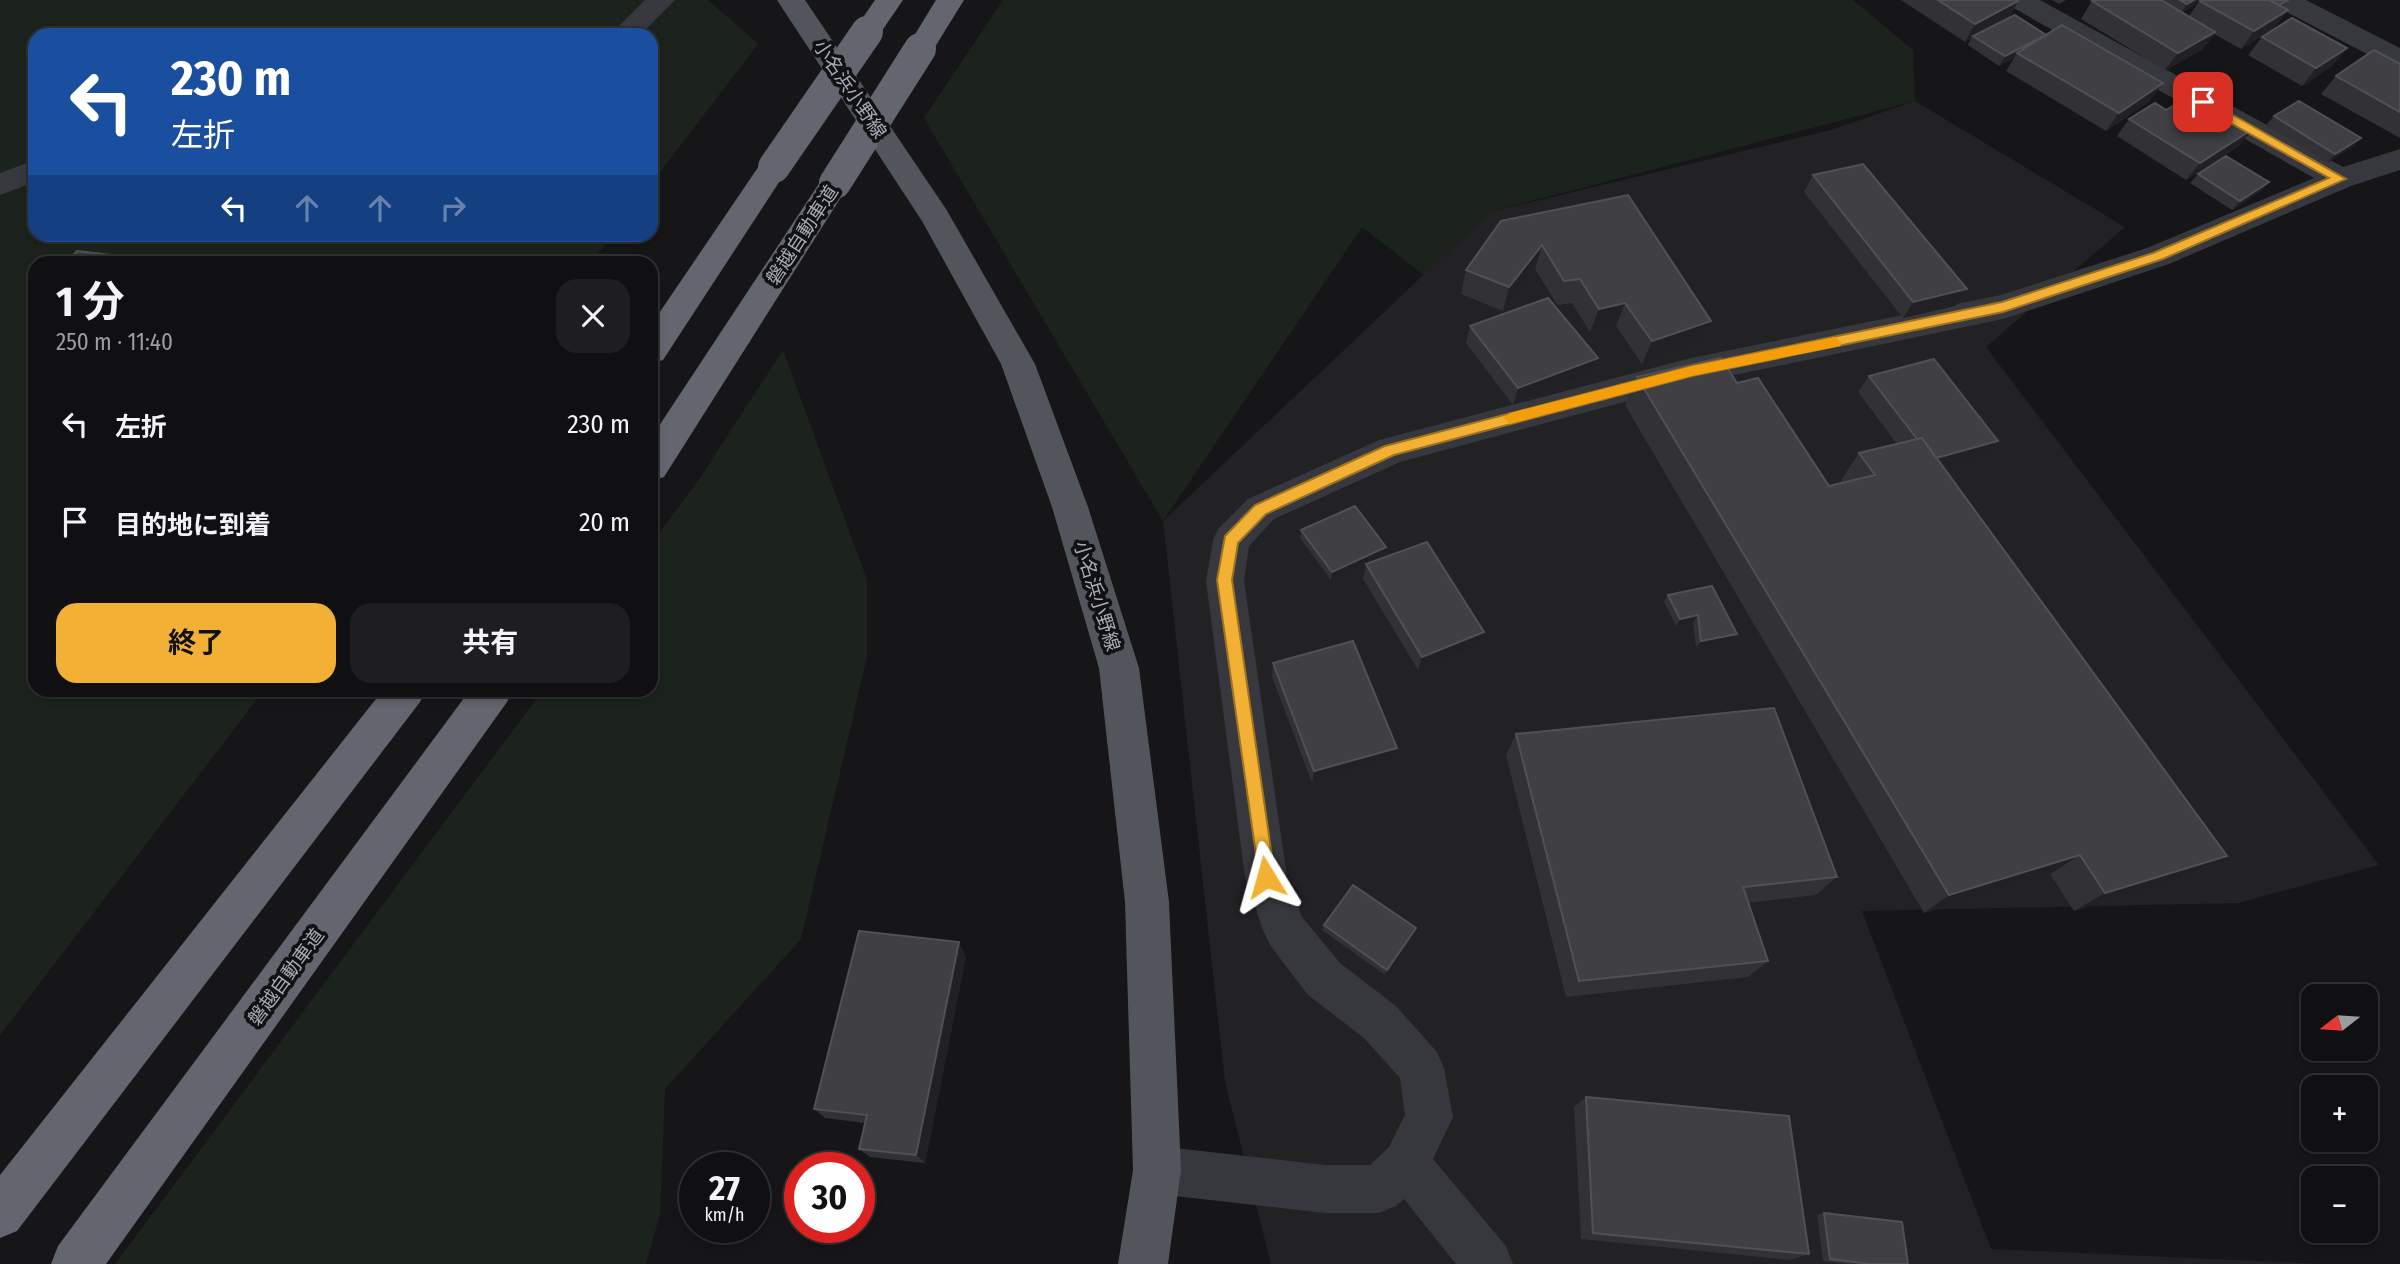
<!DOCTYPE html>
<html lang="ja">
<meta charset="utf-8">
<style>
body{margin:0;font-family:"Fira Sans Condensed","Noto Sans JP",sans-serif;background:#1e1e20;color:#f1f3f6;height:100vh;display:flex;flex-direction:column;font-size:26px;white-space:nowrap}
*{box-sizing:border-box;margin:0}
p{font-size:23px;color:#9c9d9f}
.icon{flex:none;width:38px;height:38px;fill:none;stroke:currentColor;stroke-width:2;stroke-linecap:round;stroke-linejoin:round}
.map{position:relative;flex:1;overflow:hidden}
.panel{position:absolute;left:28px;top:256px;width:630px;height:441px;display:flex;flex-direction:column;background:#101012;border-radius:21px;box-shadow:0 4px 10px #0003,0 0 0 2px #303032}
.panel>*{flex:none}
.hud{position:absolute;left:28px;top:28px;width:630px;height:214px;border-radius:21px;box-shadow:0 4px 10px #0003,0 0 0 2px #303032;background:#1a4fa0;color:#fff;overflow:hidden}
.needle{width:46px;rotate:253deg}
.buttons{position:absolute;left:2301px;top:984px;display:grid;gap:14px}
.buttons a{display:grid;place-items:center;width:77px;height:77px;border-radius:14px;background:#101012;box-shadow:0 4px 10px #0003,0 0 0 2px #303032;font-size:35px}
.speed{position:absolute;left:679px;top:1152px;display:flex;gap:14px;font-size:35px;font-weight:700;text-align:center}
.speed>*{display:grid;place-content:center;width:91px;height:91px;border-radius:50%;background:#101012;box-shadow:0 4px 10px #0003,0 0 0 2px #303032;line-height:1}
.speed small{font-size:18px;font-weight:400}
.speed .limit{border:10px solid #d22;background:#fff;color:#111}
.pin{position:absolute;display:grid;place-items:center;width:60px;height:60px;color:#fff;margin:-30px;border-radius:14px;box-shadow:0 4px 10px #0006}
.me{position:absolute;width:77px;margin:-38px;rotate:352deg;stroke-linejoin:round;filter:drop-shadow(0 0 5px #0008)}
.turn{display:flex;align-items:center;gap:24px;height:147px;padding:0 28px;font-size:32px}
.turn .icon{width:91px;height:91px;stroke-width:2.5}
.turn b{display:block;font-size:49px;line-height:60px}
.lanes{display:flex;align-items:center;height:66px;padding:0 28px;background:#0003;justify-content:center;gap:35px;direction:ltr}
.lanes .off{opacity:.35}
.round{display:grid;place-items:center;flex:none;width:74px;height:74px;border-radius:21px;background:#1e1e20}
.summary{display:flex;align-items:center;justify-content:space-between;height:119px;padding:0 28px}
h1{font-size:42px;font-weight:700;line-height:52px}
.button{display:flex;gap:14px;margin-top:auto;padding:14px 28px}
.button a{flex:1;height:80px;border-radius:21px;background:#f2b134;color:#111;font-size:28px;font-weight:700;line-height:80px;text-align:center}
.button a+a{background:#1e1e20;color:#f1f3f6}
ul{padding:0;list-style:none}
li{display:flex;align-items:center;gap:21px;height:98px;padding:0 28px}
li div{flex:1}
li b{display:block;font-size:26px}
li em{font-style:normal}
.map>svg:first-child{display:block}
.built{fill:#222225}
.green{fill:#1c231d}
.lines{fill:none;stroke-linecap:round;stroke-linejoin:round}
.street{fill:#37383d;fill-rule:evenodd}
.primary{fill:#53555c;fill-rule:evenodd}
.highway{fill:#63666e;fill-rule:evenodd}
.highway-bridge{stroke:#63666e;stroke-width:32}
.wall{fill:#323236;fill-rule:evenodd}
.shaded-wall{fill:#212124}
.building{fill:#3f3f44;stroke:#4f5156;stroke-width:2}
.route{fill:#f2b134;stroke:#9d7322;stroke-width:2}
.slow{fill:#f59e0b}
.labels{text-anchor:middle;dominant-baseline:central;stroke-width:7;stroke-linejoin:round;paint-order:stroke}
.street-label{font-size:19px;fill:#a8adb8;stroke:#111113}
</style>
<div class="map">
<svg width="2400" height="1264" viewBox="0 0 2400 1264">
<rect width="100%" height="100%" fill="#161618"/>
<path class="built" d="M1915,101l210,126 -139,120 393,518 -141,38 -376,8 129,338 332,15h-1052l-46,-182 -62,-561 327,-309 341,-82z"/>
<path class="green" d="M0,0h708l50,44 -107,140v-149h-616v199l578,1 -22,27h-556v428h229l-264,345z
M1003,0h850l60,50 2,51 -425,111 -66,63 -62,-48 -199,294 -239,-403z
M783,350l84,230v77l-66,282 -136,150 -5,125 -14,50h-531l428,-574h108v-146l49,-66z"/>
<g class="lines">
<path class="street" d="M645,0h30l-35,35h-30z
M2006,0h34l303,167 57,-18v21l-49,16 -182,78 -166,55 -312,65 -291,78 -126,57 -25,27 -5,35 43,296 15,40 38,46 56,43 41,46 7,16 9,49 -20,42 73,87 7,18h-57l-52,-65 -8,7 -17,7h-54l-168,-19 -17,-7 -7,-17 7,-17 17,-7 168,19h45l19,-18 16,-32 -5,-37 -36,-40 -56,-43 -38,-50 -7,-15 -18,-53 -39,-296 7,-41 5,-11 30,-30 131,-59 312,-82 310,-63 146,-47 167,-70 -304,-172z
M2271,0h35l94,48v21l-10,-3 -115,-60z
M35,160v22l-35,13v-22z"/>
<path class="primary" d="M777,0h28l141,209 89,155 53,143 51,161 30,234 12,268 -13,94h-50l15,-94 -8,-268 -26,-234 -47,-161 -51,-143 -79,-143z"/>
<path class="highway" d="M875,0h28l-26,38 -10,3 -10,-3 -4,-6z
M936,0h28l-34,55 -10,3 -10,-3 -4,-6z
M774,157l11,3 4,7 -126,193 -12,4v-39l112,-165z
M835,173l11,3 4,7 -186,294 -13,4v-43l173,-262z
M383,690h43l-6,12 -403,529 -17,7v-63z
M470,690h43l-6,12 -401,562h-55l7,-18z"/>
<path class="highway-bridge" d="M774,167l93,-135
M835,183l85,-134"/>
</g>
<path class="wall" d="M1901,0h115l2,1 -9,17 141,83 -44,30 -100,-60 8,-13 -15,8 -31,-21 3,-7 -6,4z
M2052,0h14l-7,4z
M2094,0h194l-5,8 5,2 -14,18 -33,21 -27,-15 -12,16 -37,20 -84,-51 11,-18zM2198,3l-9,13 -6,-4z
M2262,37l85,11 -15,18 -30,20 -54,-31z
M2400,64v74l-79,-44 15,-18z
M2166,110l73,36 -53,34 -69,-44 12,-17z
M2274,116l87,22 -9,9 -25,16 -61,-38z
M2198,174l71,8 -8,9 -29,19 -42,-27z
M1813,175l154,114 -12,17 -52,12 -99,-126z
M1501,221l210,100 -11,23 -58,20 -26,-38 -26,6 -18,-29 -15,2 -22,-36 -32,42 -42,-17 5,-24z
M1470,326l128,32 -6,16 -79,31 -47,-62z
M1869,376l116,81 -41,11 283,388 -35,19 -118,36 -24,-37 -126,39 -299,-508 12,-28 100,6 92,103 13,-4 -1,-2 18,-27 38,-9 -39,-52z
M1301,530l85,17 -2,8 -53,25 -31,-42z
M1366,564l118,68 -5,14 -61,24 -55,-91z
M1668,595l69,39 -5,7 -36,7 -3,-25 -17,3 -12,-24z
M1273,663l124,85 -4,12 -81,23 -40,-106z
M1516,734l321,143 -21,18 -68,8 20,58 -20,16 -182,20 -60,-242z
M1324,925l89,8 -28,42 -63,-45z
M966,956l-41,207 -55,-6 -11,-8 6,-26 -40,-5 -11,-9z
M1586,1097l223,157 -19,6 -209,-21 -7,-132z
M1824,1213l84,51h-61l-24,-3 -6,-46z"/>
<path class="shaded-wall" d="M2194,0h10l-4,1 -2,2 -17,10 6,-9z
M2018,1l-10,18 -35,17 -2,2 -6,4 10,-18z
M2288,10l-14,18 -33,21 13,-18z
M2215,32l-13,18 -37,20 13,-17z
M2046,35l-29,18 -3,5 -15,8 6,-10z
M2347,48l-15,18 -30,20 14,-18z
M2163,83l-13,18 -44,30 13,-18z
M2254,128l-15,18 -53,34 14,-17z
M2361,138l-9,9 -25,16 8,-9z
M2269,182l-8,9 -29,19 8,-9z
M1542,245l-7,24 -32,42 6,-24z
M1967,289l-12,17 -52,12 10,-16z
M1625,303l-9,23 -26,6 9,-23z
M1711,321l-11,23 -58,20 10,-23z
M1598,358l-6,16 -79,31 5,-17z
M1998,441l-13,16 -66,18 12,-16z
M1386,547l-2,8 -53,25 1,-8z
M1698,615l-5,8 -17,3 4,-7z
M1484,632l-5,14 -61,24 4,-13z
M1737,634l-5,7 -36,7 5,-7z
M1397,748l-4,12 -81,23 2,-12z
M2080,855l-30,19 -126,39 25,-18z
M2227,856l-35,19 -118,36 31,-18z
M1416,928l-3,5 -28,42 2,-5z
M959,942l7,14 -41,207 -9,-8z"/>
<path class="building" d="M1938,0h78l2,1 -43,23z
M2094,0h67l54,32 -37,21 -86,-52z
M2180,0h14l-7,4z
M2201,0h68l19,10 -34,21 -54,-30z
M2269,0h19l-9,5z
M2015,15l31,20 -41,21 -32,-20z
M2292,18l55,30 -31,20 -54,-31z
M2062,25l101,58 -44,30 -102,-60z
M2374,50l26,14v48l-64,-36z
M2195,93l59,35 -54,35 -71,-44 26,-16 11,7z
M2299,101l62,37 -26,16 -61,-38z
M2226,156l43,26 -29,19 -42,-27z
M1863,164l104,125 -54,13 -100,-127z
M1628,195l83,126 -59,20 -27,-38 -26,6 -19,-30 -16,2 -22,-36 -33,42 -43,-17 35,-49z
M77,251l87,10 -2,1h-95z
M1548,298l50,60 -80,30 -48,-62z
M1721,358l16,25 21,-5 71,108 46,-11 -16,-22 63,-15 305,418 -122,37 -25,-38 -131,40 -312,-518z
M1934,359l64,82 -62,17 -14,-20 -5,1 -48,-63z
M1355,506l31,41 -54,25 -31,-42z
M1427,542l57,90 -62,25 -56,-93z
M1712,586l25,48 -36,7 -3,-26 -18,4 -12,-24z
M1353,641l44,107 -83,23 -41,-108z
M1774,708l63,169 -94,10 25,74 -189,20 -63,-247z
M1353,885l63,43 -29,42 -63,-45z
M859,931l100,11 -43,213 -57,-6 8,-34 -53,-6z
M1586,1097l203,19 20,138 -216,-21z
M1824,1213l78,9 6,42h-38l-40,-5z"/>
<path class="route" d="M2203,98l143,81 -183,80 -160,53 -311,64 -298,79 -128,59 -28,29 -6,37 43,297 -2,6 -7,2 -6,-2 -43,-303 8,-44 30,-31 130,-59 307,-80 310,-64 151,-49 176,-75 -131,-73v-6z"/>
<path class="slow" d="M1835,337l7,6 -2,3 -148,30 -182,48 -7,-6 7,-5 182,-47z"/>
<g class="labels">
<g class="street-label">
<text transform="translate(850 89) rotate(56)">小名浜小野線</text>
<text transform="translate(802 235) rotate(-57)">磐越自動車道</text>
<text transform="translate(1097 596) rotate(73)">小名浜小野線</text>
<text transform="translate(286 977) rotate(-54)">磐越自動車道</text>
</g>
</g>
</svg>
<div class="buttons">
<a><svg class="needle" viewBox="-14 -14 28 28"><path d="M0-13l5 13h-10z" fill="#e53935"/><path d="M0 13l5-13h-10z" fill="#9c9d9f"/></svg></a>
<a>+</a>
<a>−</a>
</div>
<div class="speed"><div>27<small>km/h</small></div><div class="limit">30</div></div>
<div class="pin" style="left:2203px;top:102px;background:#d93025"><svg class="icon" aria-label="arrive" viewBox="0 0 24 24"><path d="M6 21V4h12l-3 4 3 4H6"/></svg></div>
<svg class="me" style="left:1266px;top:877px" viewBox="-20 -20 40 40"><path d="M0-17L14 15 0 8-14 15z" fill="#f2b134" stroke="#fff" stroke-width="4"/></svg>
<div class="hud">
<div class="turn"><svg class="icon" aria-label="left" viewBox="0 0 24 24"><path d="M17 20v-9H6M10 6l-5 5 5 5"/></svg><div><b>230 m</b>左折</div></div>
<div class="lanes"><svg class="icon" aria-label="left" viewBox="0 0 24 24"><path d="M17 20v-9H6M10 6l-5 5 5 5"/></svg><svg class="icon off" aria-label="ahead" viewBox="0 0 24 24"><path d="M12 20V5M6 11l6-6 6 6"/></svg><svg class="icon off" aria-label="ahead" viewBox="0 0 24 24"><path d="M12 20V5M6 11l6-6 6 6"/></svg><svg class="icon off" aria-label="right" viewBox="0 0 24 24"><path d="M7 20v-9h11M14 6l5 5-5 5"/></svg></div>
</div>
<section class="panel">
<div class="summary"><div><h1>1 分</h1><p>250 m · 11:40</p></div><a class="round"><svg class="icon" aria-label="close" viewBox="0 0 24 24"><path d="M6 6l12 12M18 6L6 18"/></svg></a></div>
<ul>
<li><svg class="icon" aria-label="left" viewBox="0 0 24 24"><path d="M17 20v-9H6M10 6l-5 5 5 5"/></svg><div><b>左折</b></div><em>230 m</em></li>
<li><svg class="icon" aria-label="arrive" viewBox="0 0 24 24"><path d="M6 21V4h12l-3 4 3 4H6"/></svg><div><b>目的地に到着</b></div><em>20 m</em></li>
</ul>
<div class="button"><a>終了</a><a>共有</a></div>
</section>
</div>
